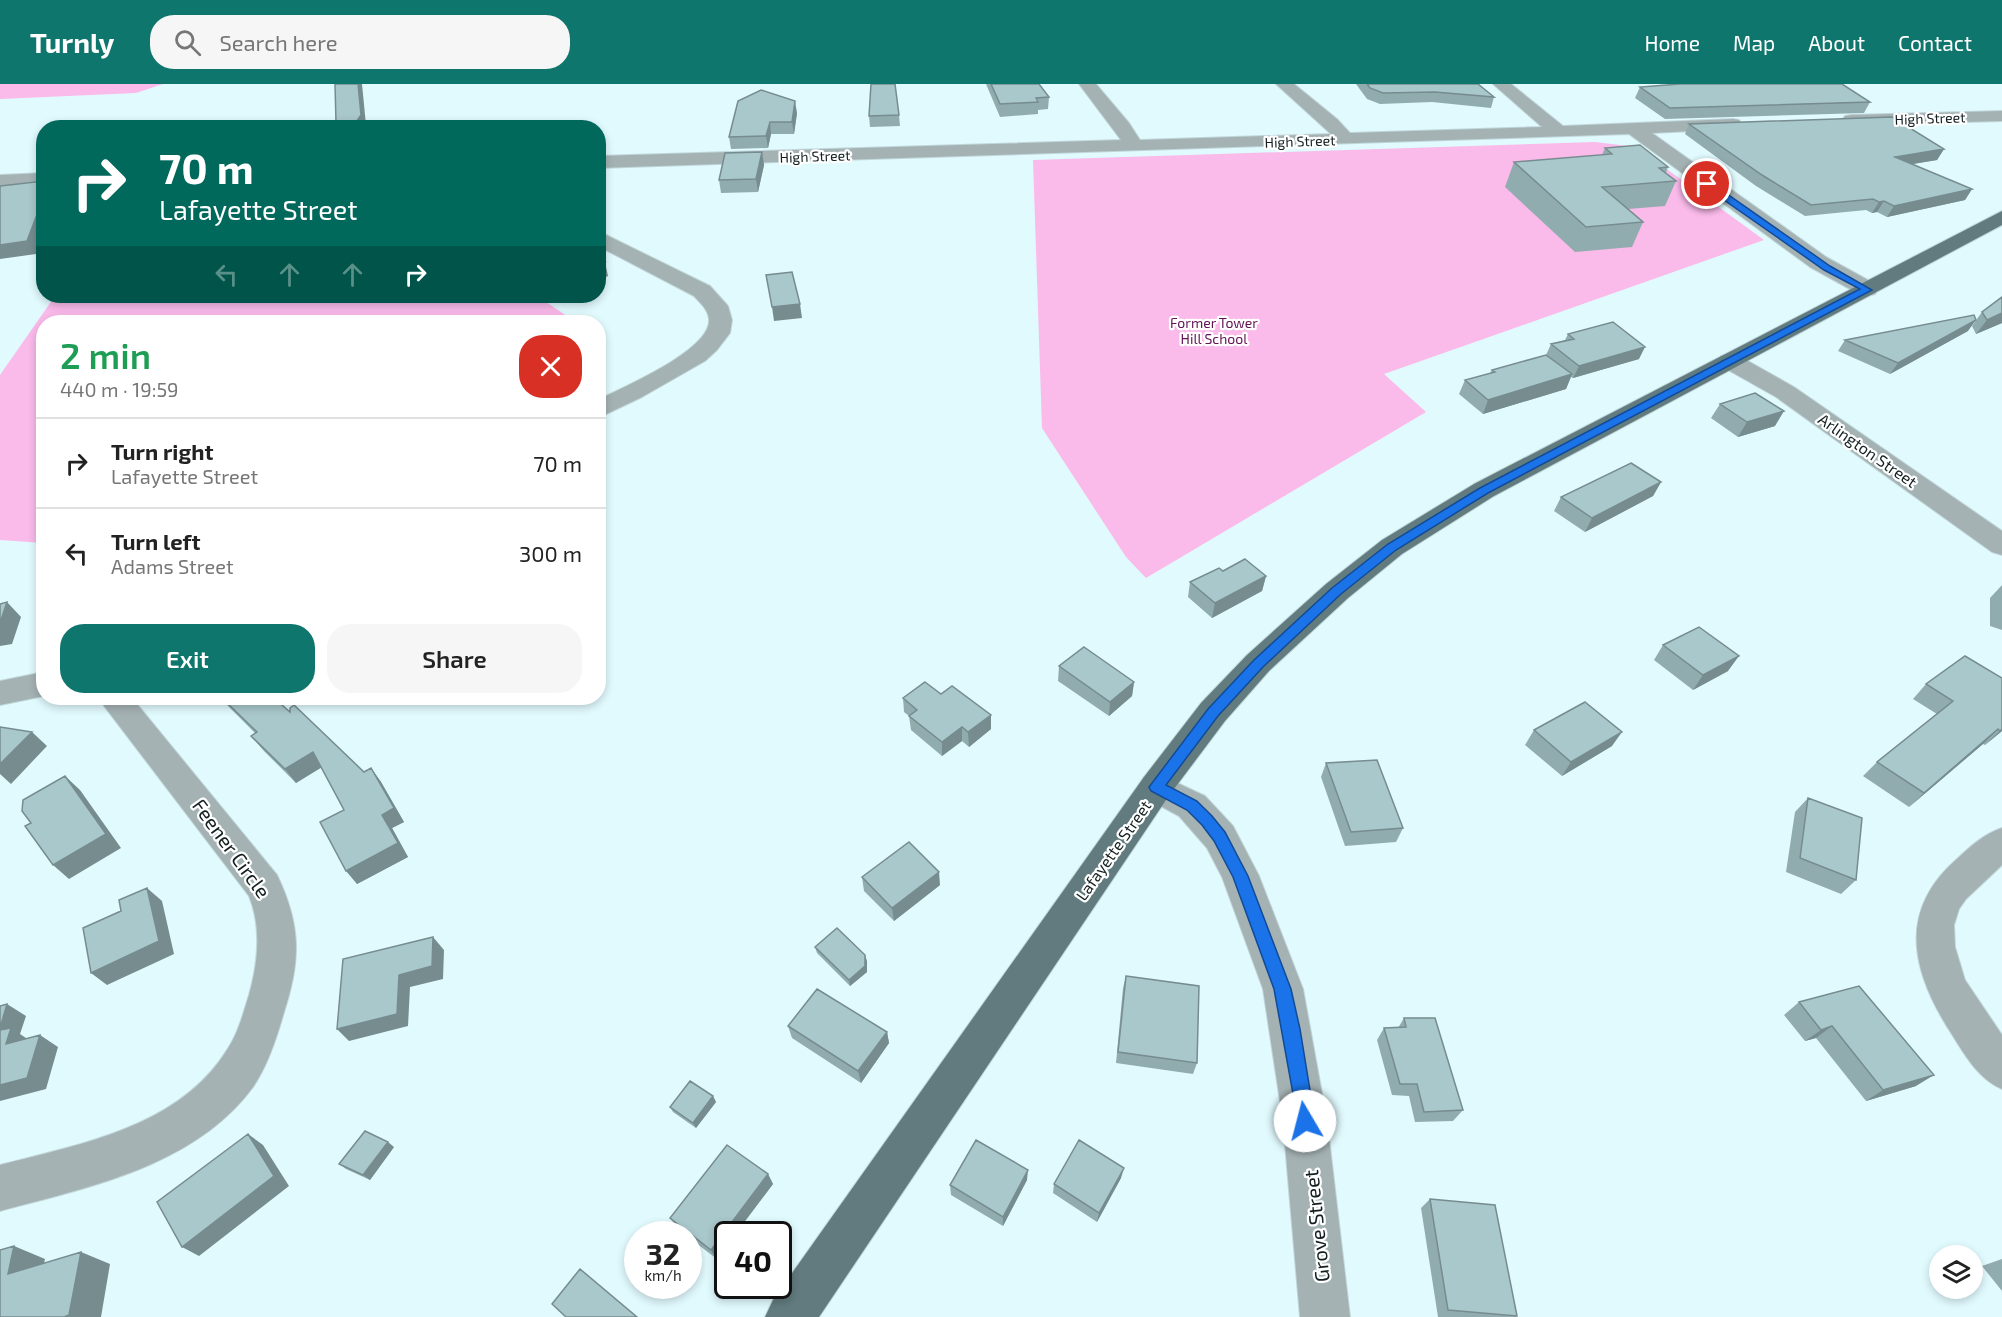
<!DOCTYPE html>
<meta charset="utf-8">
<style>
body{margin:0;font-family:"Exo 2",sans-serif;background:#f6f6f6;color:#222;height:100vh;display:flex;flex-direction:column;font-size:22px;white-space:nowrap}
*{box-sizing:border-box;margin:0}
p{font-size:20px;color:#767676}
.icon{flex:none;width:33px;height:33px;fill:none;stroke:currentColor;stroke-width:2;stroke-linecap:round;stroke-linejoin:round}
.map{position:relative;flex:1;overflow:hidden}
.side{position:absolute;left:36px;top:231px;width:570px;height:390px;display:flex;flex-direction:column;background:#fff;border-radius:24px;box-shadow:0 3px 9px #0003}
.side>*{flex:none}
.top-card{position:absolute;left:36px;top:36px;width:570px;height:183px;border-radius:24px;box-shadow:0 3px 9px #0003;background:#00695c;color:#fff;overflow:hidden}
.buttons{position:absolute;left:1929px;top:1161px;display:grid;gap:12px}
.buttons a{display:grid;place-items:center;width:54px;height:54px;border-radius:50%;background:#fff;box-shadow:0 3px 9px #0003;font-size:30px}
.speed{position:absolute;left:624px;top:1137px;display:flex;gap:12px;font-size:30px;font-weight:700;text-align:center}
.speed>*{display:grid;place-content:center;width:78px;height:78px;border-radius:50%;background:#fff;box-shadow:0 3px 9px #0003;line-height:1}
.speed small{font-size:15px;font-weight:400}
.speed .limit{border:3px solid #111;border-radius:9px;background:#fff;color:#111}
.pin{position:absolute;display:grid;place-items:center;width:51px;height:51px;color:#fff;margin:-26px;border:3px solid #fff;border-radius:50%;box-shadow:0 2px 6px #0007}
.me{position:absolute;width:66px;margin:-33px;rotate:352deg;stroke-linejoin:round;filter:drop-shadow(0 0 4px #0008)}
.turn{display:flex;align-items:center;gap:21px;height:126px;padding:0 24px;font-size:27px}
.turn .icon{width:78px;height:78px;stroke-width:2.5}
.turn b{display:block;font-size:42px;line-height:51px}
.lanes{display:flex;align-items:center;height:57px;padding:0 24px;background:#0003;justify-content:center;gap:30px;direction:ltr}
.lanes .off{opacity:.35}
.round{display:grid;place-items:center;flex:none;width:63px;height:63px;border-radius:24px;background:#f6f6f6}
.headline{display:flex;align-items:center;justify-content:space-between;height:102px;padding:0 24px}
h1{font-size:36px;font-weight:600;line-height:45px;color:#1e9e55}
.button{display:flex;gap:12px;margin-top:auto;padding:12px 24px}
.button a{flex:1;height:69px;border-radius:24px;background:#0f766e;color:#fff;font-size:24px;font-weight:600;line-height:69px;text-align:center}
.button a+a{background:#f6f6f6;color:#222}
ul{padding:0;list-style:none}
li{display:flex;align-items:center;gap:18px;height:90px;padding:0 24px;border-top:2px solid #e0e0e0}
li div{flex:1}
li b{display:block;font-size:22px}
li em{font-style:normal}
header{display:flex;align-items:center;gap:36px;box-sizing:border-box;height:84px;padding:0 30px;background:#0f766e;color:#fff}
header strong{font-size:28px}
nav{display:flex;gap:33px;margin-inline-start:auto;font-size:21px}
.search{width:420px;height:54px;background:#f6f6f6;display:flex;align-items:center;gap:15px;box-sizing:border-box;padding:0 21px;border-radius:24px;color:#767676;font-size:22px}
.map>svg:first-child{display:block}
.green{fill:#fabaea}
.lines{fill:none;stroke-linecap:round;stroke-linejoin:round}
.minor-casing{stroke:#c0d7da;stroke-width:2}
.major-casing{stroke:#c0d7da;stroke-width:2}
.minor{fill:#a5b2b4;fill-rule:evenodd}
.major{fill:#627b7e;fill-rule:evenodd}
.wall{fill:#91acaf}
.shaded-wall{fill:#768c8f}
.building{fill:#a9c8cc;stroke:#768c8f;stroke-width:1.5}
.route{fill:#1a73e8;stroke:#114b97;stroke-width:1.5}
.labels{text-anchor:middle;dominant-baseline:central;stroke-width:4.5;stroke-linejoin:round;paint-order:stroke}
.far-street-label{font-size:14px;fill:#121e1f;stroke:#fff}
.far-park-label{font-size:14px;fill:#611354;stroke:#fff}
.street-label{font-size:16px;fill:#121e1f;stroke:#fff}
.near-street-label{font-size:20px;fill:#121e1f;stroke:#fff}
</style>
<header>
<strong>Turnly</strong>
<div class="search"><svg class="icon" aria-label="search" viewBox="0 0 24 24"><circle cx="10" cy="10" r="6"/><path d="M15 15l6 6"/></svg>Search here</div>
<nav><a>Home</a><a>Map</a><a>About</a><a>Contact</a></nav>
</header>
<div class="map">
<svg width="2002" height="1233" viewBox="0 0 2002 1233">
<rect width="100%" height="100%" fill="#e1fafe"/>
<path class="green" d="M0,0h163l-27,9 -136,6z
M1595,58l33,4 18,8 118,86 -380,134 42,38 -280,166 -20,-21 -84,-129 -9,-268z
M55,212h482l39,26h-532l-1,221 -43,-3v-165z"/>
<g class="lines">
<defs>
<path id="minor" d="M1079,0h17l33,39 11,17 191,-6 -55,-50h18l43,35 13,14 192,-6 -49,-43h18l52,42 170,-7 6,1 3,4 -3,4 -6,1 -81,4 174,124 49,27 3,5 -3,5 -8,2 -8,-2 -49,-27 -181,-133 -1031,34v-12l523,-16z
M2002,27v10l-151,4 -6,-1 -3,-4 3,-4 6,-1z
M44,89v12l-44,2v-12z
M598,147l112,55 18,20 4,14 -2,13 -13,17 -12,11 -63,36 -44,21v-18c25,-13 114,-50 111,-81 -1,-10 -9,-16 -15,-23l-96,-50z
M1730,270l9,2 55,31 208,144v24l-10,-3 -216,-155 -55,-31 -3,-5 3,-5z
M44,588v24l-44,9v-24z
M98,614h34l145,177c24,50 24,85 7,137 -7,25 -16,53 -31,75 -58,79 -164,100 -253,124v-46c81,-21 179,-38 227,-115 11,-16 16,-36 22,-55 9,-32 13,-67 0,-99z
M1156,689l49,23 28,30 26,50 44,113 24,132 23,196h-50l-17,-196 -20,-132 -41,-112 -15,-29 -28,-32 -35,-19 -6,-10 6,-10z
M2002,744v37l-36,34 -7,10 -5,16 1,22 10,33 37,55v54c-23,-10 -36,-32 -49,-53 -40,-61 -58,-123 4,-177 14,-13 27,-25 45,-31z"/>
<path id="major" d="M2002,127v14l-508,271 -92,58 -54,44 -79,73 -44,50 -57,76 -349,520h-54l8,-17 371,-523 57,-74 46,-48 79,-71 56,-44 92,-56z"/>
</defs>
<use href="#minor" class="minor-casing"/>
<use href="#major" class="major-casing"/>
<use href="#minor" class="minor"/>
<use href="#major" class="major"/>
</g>
<path class="wall" d="M986,0h53l10,13 -1,12 -10,1v4l-38,3z
M1356,0h122l16,13 -3,11 -59,-6 -52,2 -13,-5z
M1640,3l230,15 -6,11 -199,6 -30,-21z
M797,29l-3,21h-23l-3,14 -37,1 -2,-12z
M899,31l1,11 -30,1 -1,-11z
M1689,40l255,25 -7,11 -25,4 60,25 -7,11 -78,17 -10,-5 -5,1 -6,-3 -61,6 -49,-30 -71,-52z
M1605,64l63,19 -2,6 10,8 -11,25 -37,3 15,13 -11,25 -57,5 -70,-65 9,-25 88,-7z
M762,68l2,13 -6,27 -37,1 -2,-13z
M2002,213v26l-26,11 -4,-8 10,-14z
M1968,247l-78,43 -52,-23 7,-11z
M1568,250l71,25 -66,19 -2,-1 -5,12 -83,25 -24,-20 6,-14 25,-7 2,-3 54,-15 5,-11 14,-4z
M1720,320l55,22 -37,11 -27,-19z
M1661,398l-8,14 -68,36 -31,-21 7,-14z
M1223,487l43,5 -4,15 -50,27 -24,-21 2,-15z
M2002,501v45l-12,-4v-28z
M1663,561l65,26 -35,19 -39,-30z
M1059,582l75,16 -2,14 -23,20 -51,-35z
M2002,594v53l-17,14 -2,-1 -74,63 -46,-31 14,-14 60,-48 -24,-15 13,-15z
M941,610l50,21v14l-22,18 -7,-6 -20,15 -31,-26 -2,-14 -5,-4 -1,-14z
M220,614h54l16,14 74,60 7,-4 10,14 23,40 -12,6 16,29 -51,27 -13,-74 -23,-43 -25,16 -33,-33 -12,-14 4,-3z
M1534,646l78,16 -50,30 -37,-31z
M1326,679l77,65 -7,14 -51,4 -24,-69z
M1808,714l48,82 -15,14 -55,-22 9,-60z
M862,793l78,8 -46,36 -30,-30z
M815,863l52,14v11l-17,14 -33,-33z
M1126,892l71,87 -4,11 -77,-11 7,-75z
M1799,918l117,84 -50,15 -50,-63 -11,3 -21,-26z
M1404,934l59,92 -10,11 -38,1 -6,-26 -17,-1 -15,-55 7,-12h14z
M788,942l99,6 2,11 -28,40 -69,-45z
M713,1012l3,6 -20,26 -23,-16 -3,-5z
M394,1063l-24,33 -24,-11 -7,-5z
M768,1090l5,10 -56,75 -29,-22v-3h-2l-9,-7 -7,-9z
M1121,1094l-24,44 -44,-29 1,-9z
M1027,1096l-24,46 -52,-31 -1,-10z
M1430,1115l87,117 -1,1h-78l-17,-109z
M2002,1175v32l-20,-25z"/>
<path class="shaded-wall" d="M358,0h4l4,41 -2,3h-12z
M795,17l2,12 -3,21 -2,-12z
M770,38l1,12 -3,14 -2,-12z
M1944,65l-7,11 -48,8 6,-11z
M762,68l2,13 -6,27 -2,-13z
M1972,105l-7,11 -78,17 7,-11z
M44,112v36l-8,22 -36,5v-14z
M1884,117l-7,11 -5,1 7,-11z
M605,178l3,14 -10,5v-16z
M800,220l2,14 -28,3 -2,-14z
M2002,229v10l-26,11 11,-14z
M1976,236l-8,11 -78,43 8,-11z
M1645,263l-6,12 -66,19 6,-12z
M1572,290l-6,15 -83,25 5,-14z
M1784,327l-9,15 -37,11 9,-15z
M1661,398l-8,14 -68,36 7,-14z
M1266,492l-4,15 -50,27 3,-15z
M7,518l14,15 -9,27 -12,2v-23z
M1739,572l-11,15 -35,19 10,-15z
M1134,598l-2,14 -23,20 1,-14z
M991,631v14l-22,18 -1,-15z
M962,643v14l-20,15v-14z
M1998,645l-15,15 -74,63 15,-14z
M2002,645v2l-17,14z
M32,648l15,14 -36,38 -11,-10v-10z
M1622,648l-10,14 -50,30 9,-14z
M313,668l11,14 -28,17 -11,-14z
M371,684l10,14 23,40 -12,6 16,29 -51,27 -11,-13 36,-56z
M65,692l15,14 41,58 -52,31 -16,-14z
M939,788l1,13 -46,36 -2,-13z
M147,804l15,13 12,53 -67,31 -16,-12z
M433,853l11,13 -1,29 -33,8 -2,39 -59,15 -12,-12z
M865,871l2,6v11l-17,14 -1,-6z
M7,920l19,12 -6,18 9,6 -23,4 -6,-13v-3z
M1832,942l-16,12 -11,3 16,-11z
M887,948l2,11 -28,40 -3,-12z
M40,951l18,12 -12,42 -46,12v-16z
M1934,991l-18,11 -50,15 17,-11z
M713,1012l3,6 -20,26 -3,-5z
M248,1050l15,11 26,41 -90,70 -17,-9z
M388,1058l6,5 -24,33 -7,-5z
M1124,1084l-3,10 -24,44 2,-9z
M1028,1086l-1,10 -24,46v-9z
M768,1090l5,10 -38,50h-7v11l-11,14 -6,-9z
M14,1162l31,13 -6,27 -31,-12z
M81,1168l29,12 -9,53h-37z"/>
<path class="building" d="M335,0h23l3,31 -9,13h-132l116,-5z
M871,0h24l4,31 -30,1z
M991,0h48l10,13 -13,1 2,4 -38,2z
M1367,0h111l16,13 -59,-5 -52,1 -13,-5z
M1680,0h162l28,18 -200,6 -30,-21z
M761,6l34,11 -3,21h-22l-4,14 -37,1 9,-36z
M1892,33l52,32 -49,8 77,32 -78,17 -10,-5 -5,1 -6,-3 -62,6 -49,-30 -73,-51z
M1640,61l28,22 -9,1 17,13 -74,6 41,35 -57,5 -72,-65 98,-8 -7,-6z
M762,68l-6,27 -37,1 6,-27z
M44,97v15l-17,45 -27,4v-59z
M598,175l7,3 -7,3z
M792,188l8,32 -28,3 -6,-32z
M2002,213v16l-15,7 -5,-8z
M1974,231l2,5 -78,43 -53,-23z
M1613,238l32,25 -66,19 -28,-22 23,-5 -6,-5z
M1546,271l26,19 -84,26 -23,-20 30,-8 -3,-2z
M1755,309l29,18 -37,11 -27,-18z
M1631,379l30,19 -69,36 -31,-21z
M1245,475l21,17 -51,27 -25,-21 29,-14 4,3z
M7,518l-7,21v-19z
M1699,543l40,29 -36,19 -40,-30z
M1084,563l50,35 -24,20 -51,-36z
M1965,572l37,22v51l-2,2 -2,-2 -74,64 -47,-31 76,-61 -27,-17z
M925,598l16,12 11,-8 39,29 -23,17 -6,-5 -20,15 -33,-26 8,-6 -14,-12z
M222,614h52l16,14v-4l4,-3 70,67 7,-4 23,40 -12,7 16,28 -52,28 -26,-49 24,-12 -31,-58 -28,17 -34,-33 6,-4z
M1585,618l37,30 -51,30 -37,-32z
M0,643l32,5 -32,32z
M1377,676l26,68 -52,4 -25,-69z
M65,692l41,58 -53,31 -28,-39 6,-3 -9,-12 1,-11z
M1808,714l54,20 -6,62 -56,-22z
M909,758l30,30 -47,36 -30,-31z
M147,804l12,53 -68,32 -8,-45 38,-17 -2,-11z
M837,844l28,27v11l-16,14 -34,-33z
M433,853l-1,29 -33,9 -2,39 -60,15 6,-70z
M1126,892l73,10 -2,77 -79,-11z
M1859,902l75,89 -51,15 -51,-64 -11,4 -22,-28z
M817,905l70,43 -29,39 -70,-45z
M7,920l-7,24v-22z
M1404,934h31l28,92 -39,2 -7,-28h-17l-16,-56 22,-1z
M11,944l-5,16 34,-9 -13,43 -27,7v-55z
M690,997l23,15 -20,27 -23,-16z
M365,1047l23,11 -25,33 -24,-11z
M248,1050l26,42 -92,71 -25,-45z
M976,1056l52,30 -25,47 -53,-32z
M1079,1056l45,28 -25,45 -45,-29z
M727,1061l41,29 -57,76 -41,-32z
M1430,1115l65,6 22,111 -69,-6z
M14,1162l-6,28 73,-22 -12,63 -5,2h-64v-67z
M580,1185l57,48h-71l-14,-13z"/>
<path class="route" d="M1704,98h6l120,84 42,24 -384,203 -92,57 -55,44 -78,73 -45,49 -52,69 31,16 15,15 13,16 23,44 43,113 9,40 15,92 -3,6 -7,3 -6,-3 -25,-138 -41,-112 -19,-36 -12,-16 -15,-15 -36,-19 -2,-4 59,-78 46,-49 78,-72 56,-44 92,-56 380,-199 -36,-19 -120,-84z"/>
<g class="labels">
<g class="far-street-label">
<text transform="translate(1930 34) rotate(-2)">High Street</text>
<text transform="translate(1300 57) rotate(-2)">High Street</text>
<text transform="translate(815 72) rotate(-2)">High Street</text>
</g>
<g class="far-park-label">
<text x="1214" y="238">Former Tower<tspan x="1214" dy="16">Hill School</tspan></text>
</g>
<g class="street-label">
<text transform="translate(1868 366) rotate(35)">Arlington Street</text>
<text transform="translate(1113 766) rotate(-55)">Lafayette Street</text>
</g>
<g class="near-street-label">
<text transform="translate(232 764) rotate(54)">Feener Circle</text>
<text transform="translate(1316 1142) rotate(-96)">Grove Street</text>
</g>
</g>
</svg>
<div class="buttons">
<a><svg class="icon" aria-label="layers" viewBox="0 0 24 24"><path d="M12 4l9 5-9 5-9-5zM3 14l9 5 9-5"/></svg></a>
</div>
<div class="speed"><div>32<small>km/h</small></div><div class="limit">40</div></div>
<div class="pin" style="left:1707px;top:100px;background:#d93025"><svg class="icon" aria-label="arrive" viewBox="0 0 24 24"><path d="M6 21V4h12l-3 4 3 4H6"/></svg></div>
<svg class="me" style="left:1305px;top:1037px" viewBox="-20 -20 40 40"><circle r="19" fill="#fff"/><path d="M0-13L10 11 0 6-10 11z" fill="#1a73e8"/></svg>
<div class="top-card">
<div class="turn"><svg class="icon" aria-label="right" viewBox="0 0 24 24"><path d="M7 20v-9h11M14 6l5 5-5 5"/></svg><div><b>70 m</b>Lafayette Street</div></div>
<div class="lanes"><svg class="icon off" aria-label="left" viewBox="0 0 24 24"><path d="M17 20v-9H6M10 6l-5 5 5 5"/></svg><svg class="icon off" aria-label="ahead" viewBox="0 0 24 24"><path d="M12 20V5M6 11l6-6 6 6"/></svg><svg class="icon off" aria-label="ahead" viewBox="0 0 24 24"><path d="M12 20V5M6 11l6-6 6 6"/></svg><svg class="icon" aria-label="right" viewBox="0 0 24 24"><path d="M7 20v-9h11M14 6l5 5-5 5"/></svg></div>
</div>
<section class="side">
<div class="headline"><div><h1>2 min</h1><p>440 m · 19:59</p></div><a class="round" style="background:#d93025;color:#fff"><svg class="icon" aria-label="close" viewBox="0 0 24 24"><path d="M6 6l12 12M18 6L6 18"/></svg></a></div>
<ul>
<li><svg class="icon" aria-label="right" viewBox="0 0 24 24"><path d="M7 20v-9h11M14 6l5 5-5 5"/></svg><div><b>Turn right</b><p>Lafayette Street</p></div><em>70 m</em></li>
<li><svg class="icon" aria-label="left" viewBox="0 0 24 24"><path d="M17 20v-9H6M10 6l-5 5 5 5"/></svg><div><b>Turn left</b><p>Adams Street</p></div><em>300 m</em></li>
</ul>
<div class="button"><a>Exit</a><a>Share</a></div>
</section>
</div>
